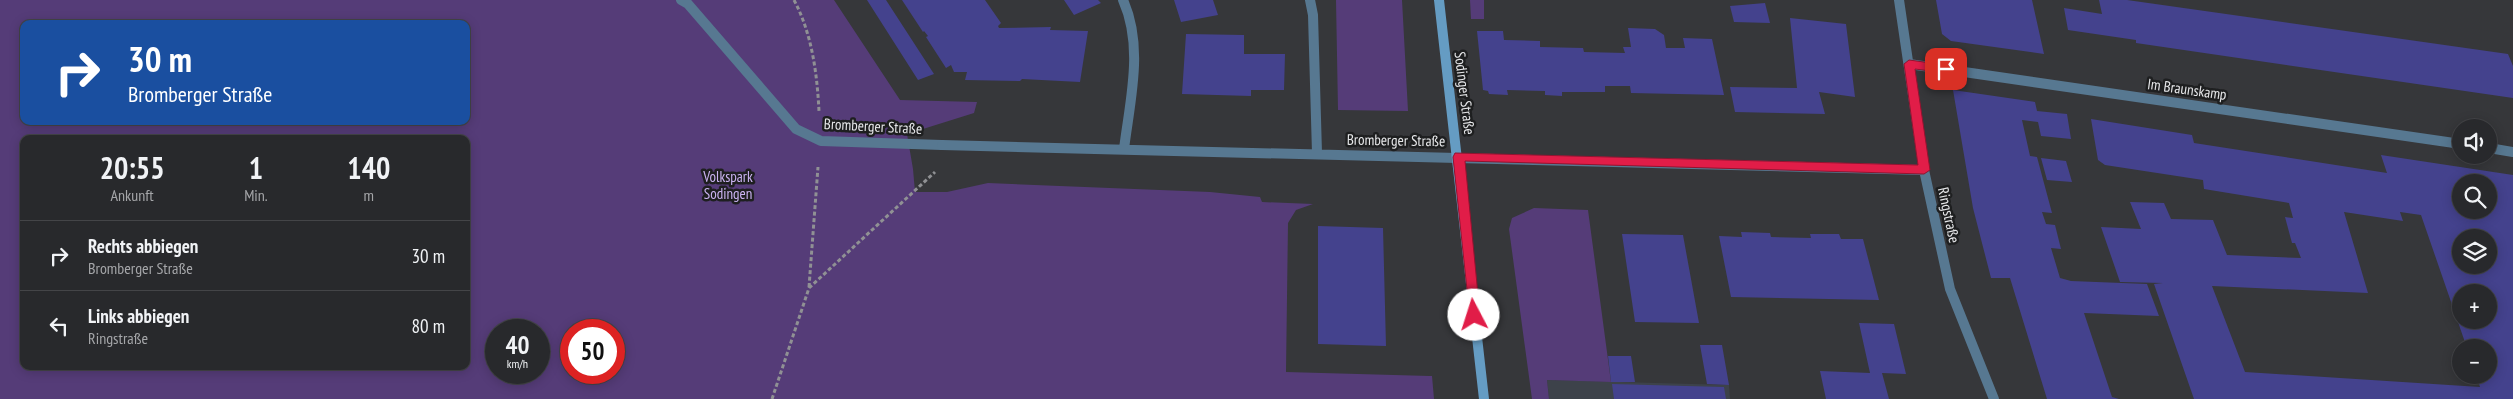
<!DOCTYPE html>
<html lang="de">
<meta charset="utf-8">
<style>
body{margin:0;font-family:"PT Sans Narrow",sans-serif;background:#343538;color:#f1f3f6;height:100vh;display:flex;flex-direction:column;font-size:19px;white-space:nowrap}
*{box-sizing:border-box;margin:0}
p{font-size:16px;color:#a5a6a9}
.icon{flex:none;width:28px;height:28px;fill:none;stroke:currentColor;stroke-width:2;stroke-linecap:round;stroke-linejoin:round}
.map{position:relative;flex:1;overflow:hidden}
.panel{position:absolute;left:20px;top:135px;width:450px;height:235px;display:flex;flex-direction:column;background:#28292c;border-radius:10px;box-shadow:0 2px 12px #0003,0 0 0 1px #444548}
.panel>*{flex:none}
.guide{position:absolute;left:20px;top:20px;width:450px;height:105px;border-radius:10px;box-shadow:0 2px 12px #0003,0 0 0 1px #444548;background:#1a4fa0;color:#fff;overflow:hidden}
.fabs{position:absolute;left:2452px;top:119px;display:grid;gap:10px}
.fabs a{display:grid;place-items:center;width:45px;height:45px;border-radius:50%;background:#28292c;box-shadow:0 2px 12px #0003,0 0 0 1px #444548;font-size:25px}
.speed{position:absolute;left:485px;top:319px;display:flex;gap:10px;font-size:25px;font-weight:700;text-align:center}
.speed>*{display:grid;place-content:center;width:65px;height:65px;border-radius:50%;background:#28292c;box-shadow:0 2px 12px #0003,0 0 0 1px #444548;line-height:1}
.speed small{font-size:12px;font-weight:400}
.speed .limit{border:8px solid #d22;background:#fff;color:#111}
.pin{position:absolute;display:grid;place-items:center;width:42px;height:42px;color:#fff;margin:-21px;border-radius:10px;box-shadow:0 2px 8px #0006}
.me{position:absolute;width:55px;margin:-28px;rotate:355deg;stroke-linejoin:round;filter:drop-shadow(0 0 4px #0008)}
.turn{display:flex;align-items:center;gap:18px;height:105px;padding:0 25px;font-size:22px}
.turn .icon{width:65px;height:65px;stroke-width:2.5}
.turn b{display:block;font-size:35px;line-height:42px}
.eta{display:flex;justify-content:space-evenly;align-items:center;height:85px;text-align:center}
.eta b{font-size:30px;font-weight:700;line-height:35px}
ul{padding:0;list-style:none}
li{display:flex;align-items:center;gap:15px;height:70px;padding:0 25px;border-top:1px solid #444548}
li div{flex:1}
li b{display:block;font-size:19px}
li em{font-style:normal}
.map>svg:first-child{display:block}
.built{fill:#3d424a}
.green{fill:#553c78;fill-rule:evenodd}
.building{fill:#44428d;fill-rule:evenodd}
.lines{fill:none;stroke-linecap:round;stroke-linejoin:round}
.path{stroke:#909194;stroke-width:3;stroke-dasharray:4 2.5;stroke-linecap:butt}
.service{stroke:#577891;stroke-width:10}
.minor{stroke:#577891;stroke-width:10}
.secondary{stroke:#659cc3;stroke-width:10}
.route{fill:#e11d48;stroke:#92132f}
.labels{text-anchor:middle;dominant-baseline:central;stroke-width:5;stroke-linejoin:round;paint-order:stroke}
.street-label{font-size:15px;fill:#e7e8ea;stroke:#1e1f20}
.park-label{font-size:15px;fill:#cbb3f2;stroke:#1e1f20}
</style>
<div class="map">
<svg width="2513" height="399" viewBox="0 0 2513 399">
<rect width="100%" height="100%" fill="#36373a"/>
<path class="built" d="M1547,380l182,5 1,14h-181z"/>
<path class="green" d="M0,0h834l66,100 77,2 -3,11 -67,21 6,35 2,23h32l41,-9 222,9 50,5 2,5 51,2 -17,6 -8,13 -2,149 144,4h2l2,23h-1434zM24,24h442v97h-442zM24,139h442v227h-442zM496,330h43v42h-43zM571,330h43v42h-43z
M1336,0h66l6,111 -70,-1z
M1470,0h14v19h-13z
M1534,208l54,2 23,172 -64,-2 2,19h-17l-23,-170 3,-11z"/>
<path class="building" d="M867,0h19l48,74 -16,6z
M902,0h83l16,23 -3,3 1,2 52,-1 -1,3 38,1 -8,51 -58,-3 -2,2 -55,-1 2,-8h-13l-3,-7 -5,3 -20,-31 2,-1 -4,-5 -1,1z
M1064,0h34l3,3 -27,12z
M1174,0h39l5,15 -37,7z
M1936,0h96l12,54 -93,-13 -9,-7z
M2099,0h28l381,54 5,12v32l-377,-55v-3l-68,-10 -4,-22 38,6z
M1765,3l5,20 -36,-1 -4,-16z
M1790,18l56,6 9,73 -36,-5 6,22 -90,-2 -5,-25 67,1z
M1628,28l27,1 9,6 2,13h19l-2,-10 29,1 12,56 -93,-2 -1,-7h-25v6h-43v4l-17,-1v-4l-38,-1 1,5 -19,-1 -1,-3 -5,-1 -6,-59h26l1,9 36,1v6l43,1 1,4 41,1 -2,-6h8z
M1186,34l58,1v19h41l-1,36h-33v6l-69,-2z
M1953,90l82,12 2,9 30,3 4,25 -30,-3 -3,-14 -16,-2 8,36 7,1 15,56 -10,-1 4,12 9,1 6,24 -10,-1 9,30 11,3 76,3 12,32 -75,-3 28,84 7,2h-72l-37,-121h-19l-18,-70z
M2091,119l101,16 2,8 193,30 -6,-18 132,20v224h-319l-40,-115 9,-1 -43,-1 -19,-55 40,2 -11,-27 34,1 7,16 42,1 14,35 74,3 -6,-15h-3l-7,-26 8,1 -4,-15 -85,-14 -1,-9 -98,-15 -7,-5zM2461,182h28v28h-28zM2344,212l59,9 -3,-9 21,3 46,133h22v27h-13l4,12 -235,-15 -33,-86 156,7zM2461,238h28v27h-28zM2461,292h28v28h-28z
M2041,158l25,3 6,21 -25,-2z
M1318,226l65,2 3,118 -68,-2z
M1741,232l29,1 1,4 40,1 -1,-4h29l2,5h22l16,61 -148,-3 -12,-61 23,1z
M1622,234l61,1 16,88 -64,-1z
M1859,323l35,1 12,50 -24,-1 7,26h-63l-6,-28 50,2z
M1700,345h22l7,40 -22,-1z
M1608,356h23l4,26h-24z
M1612,384l112,3 2,12h-112z"/>
<g class="lines">
<path class="path" d="M794,0c18,34 23,73 25,111
M809,287l9,-120
M772,399l37,-111 126,-116"/>
<path class="service" d="M681,0l7,4 108,125 25,12 121,4"/>
<path class="minor" d="M1123,0c21,47 7,100 1,149
M1310,0l3,15 4,138
M1899,0l25,170 26,119 44,110
M1909,64l552,80
M942,145l982,25
M2489,148l24,4"/>
<path class="secondary" d="M1439,0l45,399"/>
</g>
<path class="route" d="M1909,60l37,5 5,4 -5,4 -31,-4 15,101 -6,4 -459,-13 15,154 -2,3h-8l-17,-161 2,-4 463,12 -14,-101z"/>
<g class="labels">
<g class="street-label">
<text transform="translate(2187 89) rotate(8)">Im Braunskamp</text>
<text transform="translate(1465 93) rotate(83)">Sodinger Straße</text>
<text transform="translate(873 126) rotate(3)">Bromberger Straße</text>
<text transform="translate(1396 140) rotate(1)">Bromberger Straße</text>
<text transform="translate(1949 215) rotate(78)">Ringstraße</text>
</g>
<g class="park-label">
<text x="728" y="176">Volkspark<tspan x="728" dy="17">Sodingen</tspan></text>
</g>
</g>
</svg>
<div class="fabs">
<a><svg class="icon" aria-label="sound" viewBox="0 0 24 24"><path d="M4 9h4l5-4v14l-5-4H4zM17 9q2 3 0 6"/></svg></a>
<a><svg class="icon" aria-label="search" viewBox="0 0 24 24"><circle cx="10" cy="10" r="6"/><path d="M15 15l6 6"/></svg></a>
<a><svg class="icon" aria-label="layers" viewBox="0 0 24 24"><path d="M12 4l9 5-9 5-9-5zM3 14l9 5 9-5"/></svg></a>
<a>+</a>
<a>−</a>
</div>
<div class="speed"><div>40<small>km/h</small></div><div class="limit">50</div></div>
<div class="pin" style="left:1946px;top:69px;background:#d93025"><svg class="icon" aria-label="arrive" viewBox="0 0 24 24"><path d="M6 21V4h12l-3 4 3 4H6"/></svg></div>
<svg class="me" style="left:1474px;top:315px" viewBox="-20 -20 40 40"><circle r="19" fill="#fff"/><path d="M0-13L10 11 0 6-10 11z" fill="#e11d48"/></svg>
<div class="guide">
<div class="turn"><svg class="icon" aria-label="right" viewBox="0 0 24 24"><path d="M7 20v-9h11M14 6l5 5-5 5"/></svg><div><b>30 m</b>Bromberger Straße</div></div>
</div>
<section class="panel">
<div class="eta">
<div><b>20:55</b><p>Ankunft</p></div>
<div><b>1</b><p>Min.</p></div>
<div><b>140</b><p>m</p></div>
</div>
<ul>
<li><svg class="icon" aria-label="right" viewBox="0 0 24 24"><path d="M7 20v-9h11M14 6l5 5-5 5"/></svg><div><b>Rechts abbiegen</b><p>Bromberger Straße</p></div><em>30 m</em></li>
<li><svg class="icon" aria-label="left" viewBox="0 0 24 24"><path d="M17 20v-9H6M10 6l-5 5 5 5"/></svg><div><b>Links abbiegen</b><p>Ringstraße</p></div><em>80 m</em></li>
</ul>
</section>
</div>
